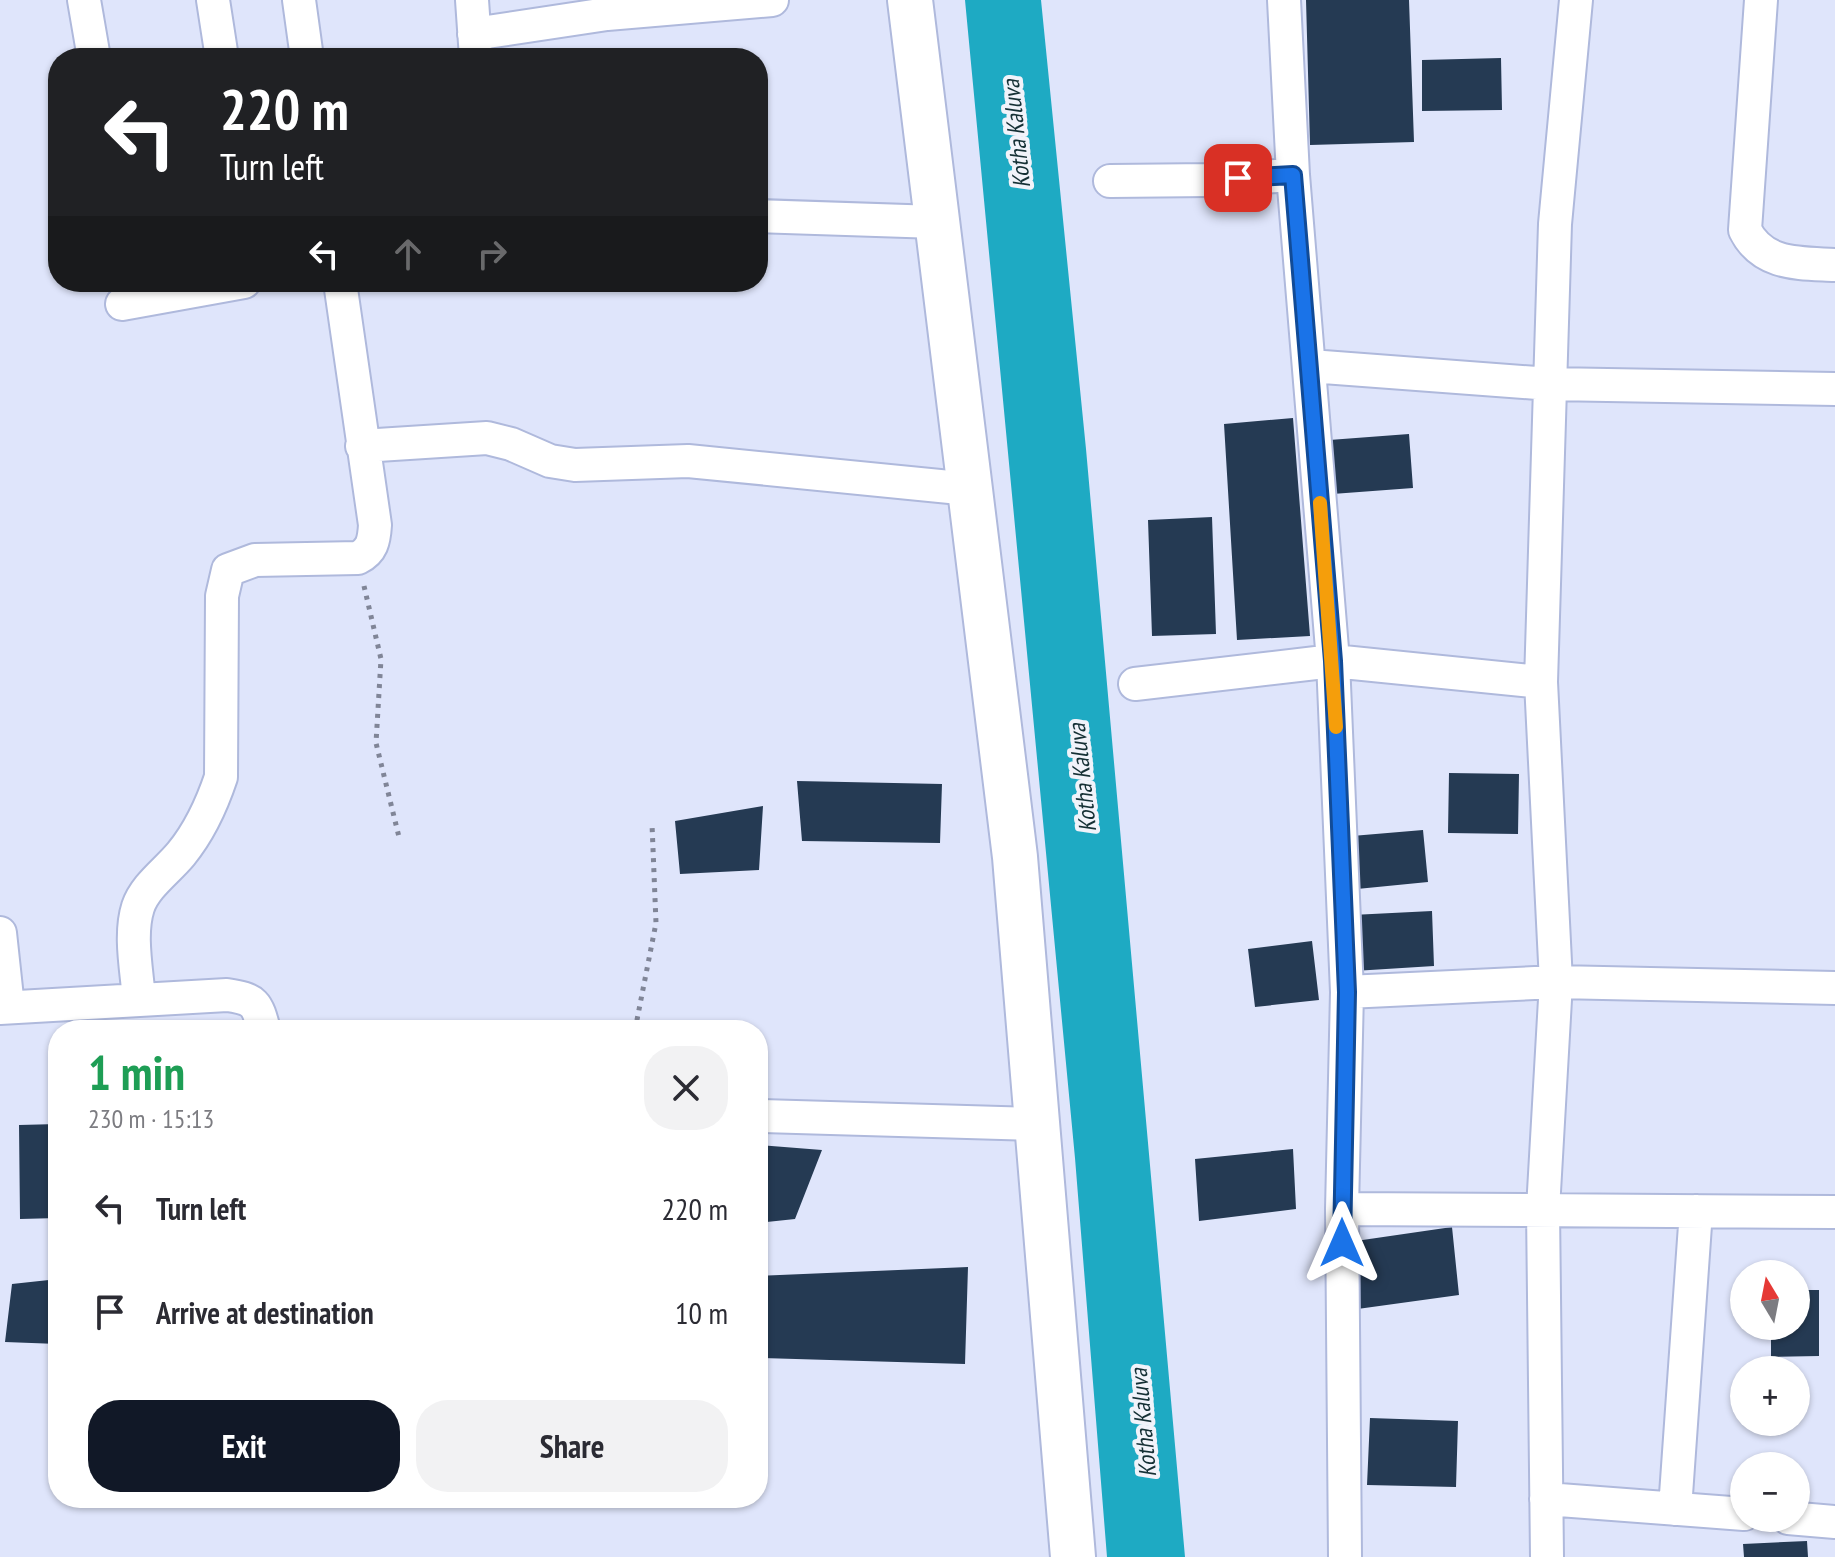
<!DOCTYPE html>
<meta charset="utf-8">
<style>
body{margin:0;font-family:"PT Sans Narrow",sans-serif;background:#f2f2f3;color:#2b2b33;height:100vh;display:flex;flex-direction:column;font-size:30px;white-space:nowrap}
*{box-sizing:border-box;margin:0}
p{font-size:26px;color:#7c7c81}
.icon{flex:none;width:44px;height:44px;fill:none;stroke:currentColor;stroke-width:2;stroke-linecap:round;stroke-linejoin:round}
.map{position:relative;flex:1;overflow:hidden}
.drawer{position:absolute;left:48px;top:1020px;width:720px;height:488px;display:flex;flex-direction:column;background:#fff;border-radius:32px;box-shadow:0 2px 6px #0004}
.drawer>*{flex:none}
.banner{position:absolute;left:48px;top:48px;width:720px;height:244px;border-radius:32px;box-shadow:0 2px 6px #0004;background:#202124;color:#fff;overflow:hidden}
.needle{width:52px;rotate:350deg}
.tools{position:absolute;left:1730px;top:1260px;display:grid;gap:16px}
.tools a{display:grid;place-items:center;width:80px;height:80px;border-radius:50%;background:#fff;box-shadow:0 2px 6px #0004;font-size:40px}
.pin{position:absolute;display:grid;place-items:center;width:68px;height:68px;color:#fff;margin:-34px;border-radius:16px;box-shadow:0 4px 12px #0006}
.me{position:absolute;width:88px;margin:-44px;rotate:0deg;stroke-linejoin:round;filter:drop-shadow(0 0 6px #0008)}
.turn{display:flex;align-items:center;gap:28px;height:168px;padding:0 40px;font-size:36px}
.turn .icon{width:104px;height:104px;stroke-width:2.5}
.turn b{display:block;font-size:56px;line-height:68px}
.lanes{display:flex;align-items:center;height:76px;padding:0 40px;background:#0003;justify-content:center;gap:40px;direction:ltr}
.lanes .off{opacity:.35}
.round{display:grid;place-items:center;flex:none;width:84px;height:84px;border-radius:32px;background:#f2f2f3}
.summary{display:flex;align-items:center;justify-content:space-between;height:136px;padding:0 40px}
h1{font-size:48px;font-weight:600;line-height:60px;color:#1e9e55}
.cta{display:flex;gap:16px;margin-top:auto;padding:16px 40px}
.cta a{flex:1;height:92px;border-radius:32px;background:#111827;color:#fff;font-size:32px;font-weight:600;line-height:92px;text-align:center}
.cta a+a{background:#f2f2f3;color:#2b2b33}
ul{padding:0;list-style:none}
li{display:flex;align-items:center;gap:24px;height:104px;padding:0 40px}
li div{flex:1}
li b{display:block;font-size:30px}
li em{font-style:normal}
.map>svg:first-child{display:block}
.water{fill:#1eaac3}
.building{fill:#253a53}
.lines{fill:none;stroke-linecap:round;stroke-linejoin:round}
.street-casing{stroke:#afb9dc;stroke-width:36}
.secondary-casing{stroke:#afb9dc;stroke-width:48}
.path{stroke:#808597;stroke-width:5;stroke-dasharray:4 6;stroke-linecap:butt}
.street{stroke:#fff;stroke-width:32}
.secondary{stroke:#fff;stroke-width:44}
.route-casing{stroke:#114b97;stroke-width:20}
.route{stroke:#1a73e8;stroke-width:14}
.slow{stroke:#f59e0b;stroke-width:14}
.labels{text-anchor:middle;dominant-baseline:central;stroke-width:8;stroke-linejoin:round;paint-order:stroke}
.water-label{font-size:24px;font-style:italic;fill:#153035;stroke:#f1f3fa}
</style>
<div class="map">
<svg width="1835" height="1557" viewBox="0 0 1835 1557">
<rect width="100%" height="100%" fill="#dfe5fb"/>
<path class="water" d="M965,0h76l45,449 99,1108h-78l-32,-399z"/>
<path class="building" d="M1306,0h103l5,142 -104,3z
M1501,58l1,52 -80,1v-51z
M1293,418l17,218 -73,4 -13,-216z
M1409,434l4,54 -94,7 -3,-54z
M1212,517l4,117 -64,2 -4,-116z
M1449,773l70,1 -1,60 -70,-1z
M797,781l145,3 -2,59 -138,-2z
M763,806l-4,64 -79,4 -5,-53z
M1423,830l5,52 -71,7 -5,-53z
M1432,911l2,55 -80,5 -2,-56z
M1312,941l7,59 -64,7 -7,-58z
M58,1124v94l-38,1 -1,-94z
M758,1145l64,5 -27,69 -37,4z
M1293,1149l3,60 -97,12 -4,-62z
M1452,1227l7,68 -116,16 -1,-68z
M968,1267l-3,97 -207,-6v-82z
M58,1279v65l-53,-2 7,-58z
M1796,1290h23v66l-48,1v-31h25z
M1370,1418l88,3 -2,66 -89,-2z
M1807,1541l1,16h-64l-1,-13z"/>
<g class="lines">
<defs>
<path id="street" d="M84,0l10,58
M213,0l9,58
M299,0l8,58
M472,0l4,58
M1284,0l9,175 40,486 14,331 -5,217 3,348
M1761,0l-16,230c18,36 55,33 90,35
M474,34l133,-20 165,-14
M1110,181l101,-1 82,-5
M758,216l179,6
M122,304l122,-22
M1310,366l240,18 285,5
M362,446l125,-8 24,6 39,17 25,4 113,-4 282,28
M1135,684l198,-23 208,21
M0,933l8,74
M1347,992l209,-10 279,6
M139,1000c-2,-29 -10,-65 -1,-93 7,-21 29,-36 43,-53 18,-22 31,-50 40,-77l1,-181 6,-26 27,-10 103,-2c14,-7 16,-17 17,-33l-35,-243
M0,1008l227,-13c28,4 30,8 37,35
M758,1116l279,8
M1342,1209l493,3
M1546,1499l198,15
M1675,1509l21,-298
M1788,1518l47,4
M1547,1557l-4,-348 13,-227 -15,-300 14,-458 21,-224"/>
<path id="secondary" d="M910,0l105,857 58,700"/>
</defs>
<use href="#street" class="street-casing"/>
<use href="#secondary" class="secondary-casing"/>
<path class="path" d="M364,586l17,73 -5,84 23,94
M635,1030l21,-107 -4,-99"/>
<use href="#street" class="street"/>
<use href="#secondary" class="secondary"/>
</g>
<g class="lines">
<defs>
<path id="route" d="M1238,178l55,-3 40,486 14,331 -5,251"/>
</defs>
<use href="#route" class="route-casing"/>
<use href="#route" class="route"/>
<path class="slow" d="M1320,503l16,224"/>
</g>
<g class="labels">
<g class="water-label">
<text transform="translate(1016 134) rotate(-96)">Kotha Kaluva</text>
<text transform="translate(1082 778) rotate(-96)">Kotha Kaluva</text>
<text transform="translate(1143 1423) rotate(-95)">Kotha Kaluva</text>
</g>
</g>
</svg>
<div class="tools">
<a><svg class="needle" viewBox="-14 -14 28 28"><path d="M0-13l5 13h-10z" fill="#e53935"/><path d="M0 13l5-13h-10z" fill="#7c7c81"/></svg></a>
<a>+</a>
<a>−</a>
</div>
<div class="pin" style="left:1238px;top:178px;background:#d93025"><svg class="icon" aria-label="arrive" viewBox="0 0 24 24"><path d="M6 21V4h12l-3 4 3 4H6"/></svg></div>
<svg class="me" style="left:1342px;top:1243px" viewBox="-20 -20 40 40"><path d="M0-17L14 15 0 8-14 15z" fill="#1a73e8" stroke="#fff" stroke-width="4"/></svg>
<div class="banner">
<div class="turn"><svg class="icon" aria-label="left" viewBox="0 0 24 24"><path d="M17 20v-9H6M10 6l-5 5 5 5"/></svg><div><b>220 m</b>Turn left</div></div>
<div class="lanes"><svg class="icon" aria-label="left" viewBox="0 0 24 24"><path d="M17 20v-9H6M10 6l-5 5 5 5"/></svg><svg class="icon off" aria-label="ahead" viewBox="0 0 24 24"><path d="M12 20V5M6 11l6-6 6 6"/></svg><svg class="icon off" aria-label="right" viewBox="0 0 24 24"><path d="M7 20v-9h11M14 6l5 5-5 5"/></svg></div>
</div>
<section class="drawer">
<div class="summary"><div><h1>1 min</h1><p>230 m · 15:13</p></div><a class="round"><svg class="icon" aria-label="close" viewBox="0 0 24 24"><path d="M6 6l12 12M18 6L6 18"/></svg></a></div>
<ul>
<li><svg class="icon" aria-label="left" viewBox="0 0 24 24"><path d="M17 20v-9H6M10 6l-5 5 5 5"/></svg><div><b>Turn left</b></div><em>220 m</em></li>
<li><svg class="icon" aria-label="arrive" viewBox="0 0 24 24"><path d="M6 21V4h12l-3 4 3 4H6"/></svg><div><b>Arrive at destination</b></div><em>10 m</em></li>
</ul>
<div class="cta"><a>Exit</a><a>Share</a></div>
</section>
</div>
